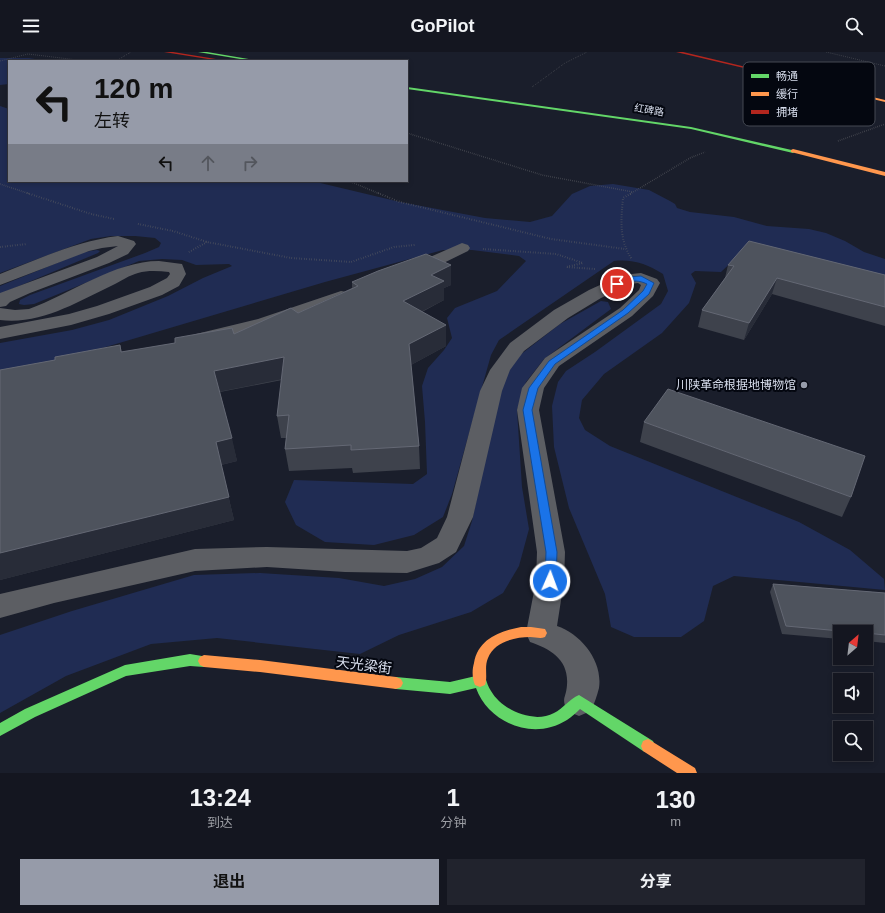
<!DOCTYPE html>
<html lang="zh">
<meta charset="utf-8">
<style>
body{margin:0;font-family:Arial,"Noto Sans SC",sans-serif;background:#21232d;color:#f1f3f6;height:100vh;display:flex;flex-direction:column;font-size:15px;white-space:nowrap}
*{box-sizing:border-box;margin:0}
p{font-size:13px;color:#9d9fa5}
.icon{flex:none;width:22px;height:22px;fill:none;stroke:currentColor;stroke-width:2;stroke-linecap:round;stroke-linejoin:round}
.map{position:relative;height:721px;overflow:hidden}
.side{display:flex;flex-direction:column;background:#141620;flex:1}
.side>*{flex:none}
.guide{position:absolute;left:8px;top:8px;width:400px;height:122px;border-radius:0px;box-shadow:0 2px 6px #0003,0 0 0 1px #33353e;background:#969ba9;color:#111;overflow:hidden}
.needle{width:26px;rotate:28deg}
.buttons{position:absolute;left:833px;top:573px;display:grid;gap:8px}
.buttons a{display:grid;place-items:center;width:40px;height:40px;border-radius:0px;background:#141620;box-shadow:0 2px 6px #0003,0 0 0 1px #33353e;font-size:20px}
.pin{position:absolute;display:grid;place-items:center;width:34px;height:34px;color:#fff;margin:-17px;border:2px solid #fff;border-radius:50%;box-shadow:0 1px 4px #0007}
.me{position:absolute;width:44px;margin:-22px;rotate:2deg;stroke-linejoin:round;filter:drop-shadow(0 0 3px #0008)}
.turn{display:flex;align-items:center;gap:14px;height:84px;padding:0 20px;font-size:18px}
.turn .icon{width:52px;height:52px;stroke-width:2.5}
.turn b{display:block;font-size:28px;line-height:34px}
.lanes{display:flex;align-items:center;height:38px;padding:0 20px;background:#0003;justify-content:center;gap:20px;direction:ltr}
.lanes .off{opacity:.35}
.eta{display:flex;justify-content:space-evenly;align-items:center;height:68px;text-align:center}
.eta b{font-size:24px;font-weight:700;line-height:28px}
.action{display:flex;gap:8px;margin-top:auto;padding:8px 20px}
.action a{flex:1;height:46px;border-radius:0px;background:#969ba9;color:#111;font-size:16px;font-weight:700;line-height:46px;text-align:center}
.action a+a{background:#21232d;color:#f1f3f6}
header{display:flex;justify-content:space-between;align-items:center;height:52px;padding:0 20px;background:#141620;font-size:18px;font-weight:700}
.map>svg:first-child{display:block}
.green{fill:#202c53}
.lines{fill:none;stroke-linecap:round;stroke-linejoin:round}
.path-far2{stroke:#5a5c62;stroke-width:1;stroke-dasharray:0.5 1.5;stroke-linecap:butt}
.path-far1{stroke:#5a5c62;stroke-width:1.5;stroke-dasharray:0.5 1.5;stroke-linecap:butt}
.path{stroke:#5a5c62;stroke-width:2;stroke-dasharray:0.5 2;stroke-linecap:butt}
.street{fill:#5c5e63;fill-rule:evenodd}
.fast{fill:#63d668;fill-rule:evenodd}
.slow{fill:#ff974d;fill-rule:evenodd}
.jam{fill:#b3261e;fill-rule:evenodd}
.wall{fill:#3e424c}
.shaded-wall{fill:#282c38}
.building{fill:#4e535d;stroke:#646874}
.route{fill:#1a73e8;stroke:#114b97}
.poi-dot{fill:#969ba9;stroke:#040710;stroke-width:1.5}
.labels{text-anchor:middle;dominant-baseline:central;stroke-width:4;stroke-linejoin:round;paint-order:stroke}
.far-street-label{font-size:10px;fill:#d8deed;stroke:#040710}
.poi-label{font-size:12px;fill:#d8deed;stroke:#040710;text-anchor:end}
.near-street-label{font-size:14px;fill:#d8deed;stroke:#040710}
.key{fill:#040710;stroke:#444852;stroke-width:1}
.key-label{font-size:11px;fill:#d8deed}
</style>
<header><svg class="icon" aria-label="menu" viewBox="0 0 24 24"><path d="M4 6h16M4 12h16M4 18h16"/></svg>GoPilot<svg class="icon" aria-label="search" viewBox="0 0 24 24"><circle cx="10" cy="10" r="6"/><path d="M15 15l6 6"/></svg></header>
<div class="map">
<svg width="885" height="721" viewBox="0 0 885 721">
<rect width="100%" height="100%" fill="#1a1e2b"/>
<path class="green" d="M0,6h29l18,3h-38v23l-9,1z
M0,54l9,3v72h303l88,21 85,16 45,4 22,-6 20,-22 18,-8 23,-2 36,6 21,11 5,3 2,4 13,4 44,5 33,9 42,3 17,4 19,8 19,11 21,7v31l-144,-37 -20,19 -26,-1 -4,3 5,9 -7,20 -27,30 -58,41 -22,26 -3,18 6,12 25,16 189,76 51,28 34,29 1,11 -151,-14 -21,10 -9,35 -23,16h-47l-23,-10 -6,-33 -36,-86 -15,-61 -2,-41 6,-24 8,-11 29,-19 66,-48 7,-13 -5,-17c-16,-10 -30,-15 -49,-13l-115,79 -8,15 -39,139 -9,23 -29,18 -40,10 -49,-3 -29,-17 -11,-23 9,-22 119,4 14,-10 -2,-52 -3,-36 6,-18 16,-18 8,-12 -5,-20 8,-10 42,-17 29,-30 -7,-5 -47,-6h-29l-118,32 -226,67 -65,16 -34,6v-28l72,-13 37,-10 59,-24 35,-18 29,-12 -3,-2 -33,1 -14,-5 -20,-1 -23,2 -105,43 -10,1 -5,-1 1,-4 10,-5 115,-42 14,-6 2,-4 -6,-5 -20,-2h-24l-20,3 -91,34z
M97,198l3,1 -2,2 -98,41v-8l84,-34z
M601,249l7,1 3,7 -67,50 -18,23 -9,28 5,77 7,42 -10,37 -16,27 -32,19 -72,23 -39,19 -143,-16 -66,6 -85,32 -66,37v-78l72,-24 122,-36 66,-2 79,5 45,8 31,-7 27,-12 22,-21 8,-25 30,-141 18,-25 40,-31z"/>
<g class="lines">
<path class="path-far2" d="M826,0l59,14
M0,9l28,-7 58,7
M116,9l15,-9
M532,35l33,-24 22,-11"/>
<path class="path-far1" d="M407,81l135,42 91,17
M838,89l47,-17
M349,129l31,13
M0,132l30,10
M630,142l60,-36 15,-6"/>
<path class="path" d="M27,141l64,21 23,5
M378,141l22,9 151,37 74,10
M138,172l35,7 34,11 84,16 60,4 43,-15 21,-2
M0,195l27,-3
M483,197l73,5 27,9 -17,4 29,2
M189,200l18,-10
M631,206c-12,-19 -10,-39 -8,-60l9,-5"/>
<path class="street" d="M118,184l16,5 2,3 -8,10 -19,9 -79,30 -20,9 -4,4 -6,1v-14l97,-36 21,-11 -16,2 -13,3 -89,34v-11c38,-15 77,-33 118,-38z
M462,191l6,2 2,3 -2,3 -51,25 -6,1 -6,-1 -2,-4 2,-4z
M159,209l23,3 4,10 -7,12 -17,9 -53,19 -38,11 -71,14v-12l69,-13 28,-8 53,-19 17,-9 3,-4 -1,-2c-10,-1 -21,-2 -31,1 -8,2 -17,8 -25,12 -36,17 -72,40 -113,35v-12l15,2 14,-1c41,-15 86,-48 130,-48z
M641,221l16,6 3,4 -7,13 -21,20 -73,50 -15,22 -5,22 26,142 -1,29 -7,45c24,8 46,35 42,62 -2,8 -5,16 -8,23l-12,5 -12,-5c-6,-14 -1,-12 0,-26 2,-25 -16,-36 -37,-43l-4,-9 10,-52 1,-29 -20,-142 5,-22 23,-30 75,-50 19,-18 2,-5 -3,-2 -7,1 -30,14 -33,20 -44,33 -14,19 -8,21 -29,126 -17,35 -17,11 -32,10 -62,-1 -78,-5 -72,4 -141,32 -54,15v-24l195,-45 72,-2 140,4 14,-3 16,-10 10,-21 33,-126 10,-21 20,-27 44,-33 35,-20 33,-15z
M341,239l6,1 3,4 -3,4 -76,27 -68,17 -7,-2 -3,-4 3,-4 62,-15z"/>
<path class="fast" d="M198,0h9l54,9h-9z
M407,35l284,40 105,24 -3,2 -102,-24 -284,-40z
M190,602l18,3 2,4 -2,4 -4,2 -14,-1 -64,10 -91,41 -35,19v-13l25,-14 100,-44z
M480,623l5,2c2,5 3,10 6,14 11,19 42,33 63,22 9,-4 15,-14 25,-18l74,46 2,5 -2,5 -5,2 -5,-2 -63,-42c-8,8 -17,15 -29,18 -30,9 -65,-10 -75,-39l-26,6 -54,-5 -5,-2 -2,-4 2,-4 5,-2 54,5z"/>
<path class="slow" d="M827,34l58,14v2l-58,-14z
M793,97l92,23v4l-94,-24v-2z
M521,575h10l14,2 2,4 -2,4c-5,2 -9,0 -15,0 -15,0 -36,5 -42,21 -4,9 0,19 -3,27l-5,2 -5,-2c-3,-7 -3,-15 -1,-22 4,-24 26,-32 47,-36z
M204,603l56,5 136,17 5,2 2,4 -2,4 -5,2 -136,-17 -56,-5 -4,-2 -2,-4 2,-4z
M648,687l47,29 2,5h-20l-34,-22 -2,-5 2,-5z"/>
<path class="jam" d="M164,0h9l43,7 -2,1z
M676,0h7l147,35 -2,1z"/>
</g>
<path class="wall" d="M728,213l157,10v51l-113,-32 -28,46 -46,-13 4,-17 23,-32z
M352,230l99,3 -7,3v12l-22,12 24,34 -35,19 8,81 1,23 -67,4 -1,-5 -63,3 -4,-22 1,-11h-5l-4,-22 5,-36 -62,12 17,69 -16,4 13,55 -234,60v-210l55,-10 65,-15 2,7 112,-18 64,-21 54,-25z
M644,370l207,75 -9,20 -202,-75z
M773,532l112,9v50l-19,-2v-9h-26v7l-58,-5 -12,-42z"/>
<path class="shaded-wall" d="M451,213v20l-7,3v12l-41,21v-20l28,-26z
M777,226l-5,16 -28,46 5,-17z
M446,273v21l-37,20v-22z
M284,305l4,21 -70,14 -4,-21z
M232,386l5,23 -16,4 13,55 -234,60v-27l216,-111z"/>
<path class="building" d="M749,189l136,34v32l-108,-29 -28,45 -47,-13 32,-44 -6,-1z
M426,202l25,11 -20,10 13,6 -41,20 43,24 -37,19 10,102 -68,4v-5l-66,4 4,-34 -12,1 7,-59 -70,14 18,67 -16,4 13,55 -229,56v-183l55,-10v-3l65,-12 1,7 54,-9v-5l57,-10 2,6 57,-26 7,5 60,-27 -6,-4 26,-11z
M668,337l197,67 -14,41 -207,-75z
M773,532l112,9v42l-19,-2v-1h-15l-65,-6z"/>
<path class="route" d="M641,224l13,7 -5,11 -21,19 -73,51 -17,24 -6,22 25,142 -1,29 -1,3 -5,1 -4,-1 -1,-3 1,-29 -23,-142 6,-22 20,-27 74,-51 20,-19 4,-7c-17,-8 -20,3 -33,2v-3l14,-6z"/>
<circle class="poi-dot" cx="804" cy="333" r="4"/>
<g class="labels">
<g class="far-street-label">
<text transform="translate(649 58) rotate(9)">红碑路</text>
</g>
<g class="poi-label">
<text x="796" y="333">川陕革命根据地博物馆</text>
</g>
<g class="near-street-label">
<text transform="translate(364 613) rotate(7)">天光梁街</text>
</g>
</g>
<rect x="743" y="10" width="132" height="64" rx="6" class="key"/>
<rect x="751" y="22" width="18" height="4" fill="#63d668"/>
<rect x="751" y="40" width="18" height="4" fill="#ff974d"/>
<rect x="751" y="58" width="18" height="4" fill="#b3261e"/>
<g class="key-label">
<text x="776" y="28">畅通</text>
<text x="776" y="46">缓行</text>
<text x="776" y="64">拥堵</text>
</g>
</svg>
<div class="buttons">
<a><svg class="needle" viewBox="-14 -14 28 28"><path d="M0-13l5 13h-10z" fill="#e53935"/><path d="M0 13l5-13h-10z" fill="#9d9fa5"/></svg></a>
<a><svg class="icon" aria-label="sound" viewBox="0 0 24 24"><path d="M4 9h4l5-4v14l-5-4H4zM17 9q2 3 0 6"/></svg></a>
<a><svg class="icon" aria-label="search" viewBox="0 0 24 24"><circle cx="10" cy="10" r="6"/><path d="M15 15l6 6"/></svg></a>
</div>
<div class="pin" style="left:617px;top:232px;background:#d93025"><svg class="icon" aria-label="arrive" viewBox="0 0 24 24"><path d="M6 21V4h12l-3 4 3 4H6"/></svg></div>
<svg class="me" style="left:550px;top:529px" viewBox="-20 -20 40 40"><circle r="17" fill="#1a73e8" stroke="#fff" stroke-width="3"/><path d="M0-11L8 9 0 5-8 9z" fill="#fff"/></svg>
<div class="guide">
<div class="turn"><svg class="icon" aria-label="left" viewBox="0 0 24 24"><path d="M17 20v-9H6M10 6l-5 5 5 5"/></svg><div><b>120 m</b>左转</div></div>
<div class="lanes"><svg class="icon" aria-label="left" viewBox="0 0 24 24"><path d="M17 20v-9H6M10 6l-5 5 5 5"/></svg><svg class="icon off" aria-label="ahead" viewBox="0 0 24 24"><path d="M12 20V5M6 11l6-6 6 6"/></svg><svg class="icon off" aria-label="right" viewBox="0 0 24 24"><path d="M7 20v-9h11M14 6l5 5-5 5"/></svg></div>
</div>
</div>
<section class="side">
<div class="eta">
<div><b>13:24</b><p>到达</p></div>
<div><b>1</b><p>分钟</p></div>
<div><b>130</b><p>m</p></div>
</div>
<div class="action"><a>退出</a><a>分享</a></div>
</section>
